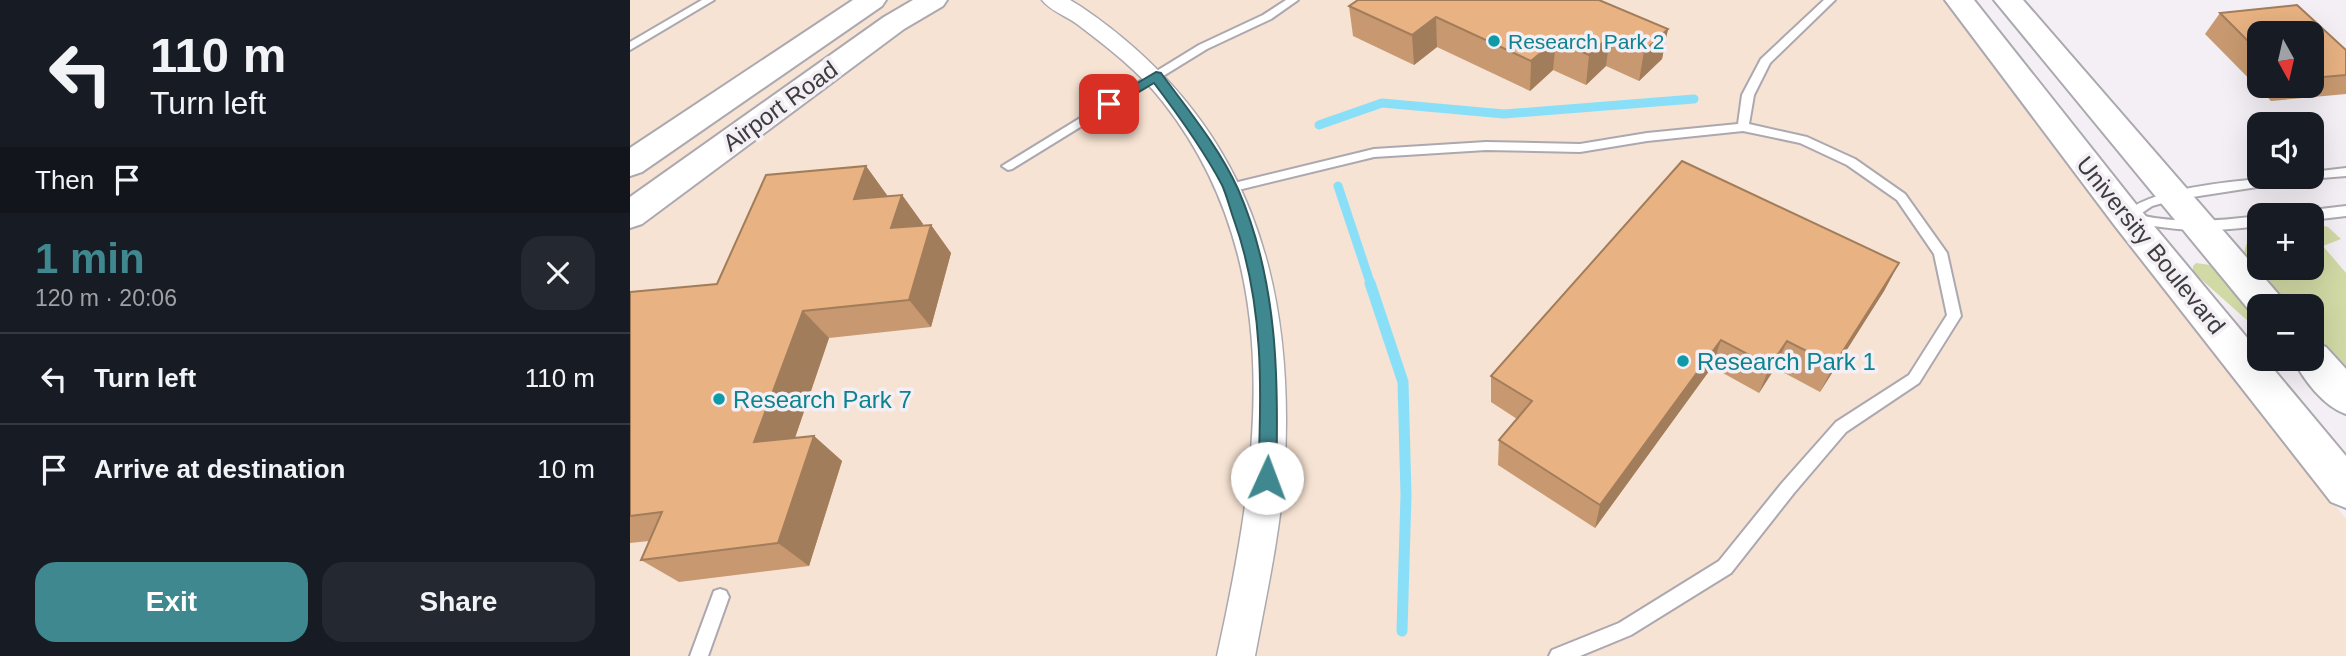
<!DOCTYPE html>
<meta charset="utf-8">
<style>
body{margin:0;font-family:Helvetica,sans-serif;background:#242831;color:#f1f3f6;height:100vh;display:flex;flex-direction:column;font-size:26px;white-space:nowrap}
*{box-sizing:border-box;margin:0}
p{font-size:23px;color:#9ea1a6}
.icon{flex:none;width:38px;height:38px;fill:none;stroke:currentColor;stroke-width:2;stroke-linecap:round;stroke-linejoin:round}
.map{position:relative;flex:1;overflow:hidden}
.side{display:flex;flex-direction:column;background:#171b24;width:630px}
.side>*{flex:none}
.guide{background:#171b24;color:#f1f3f6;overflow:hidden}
.needle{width:46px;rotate:172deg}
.controls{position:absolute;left:1617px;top:21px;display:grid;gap:14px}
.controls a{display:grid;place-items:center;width:77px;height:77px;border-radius:14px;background:#171b24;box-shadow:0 7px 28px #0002;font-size:35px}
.pin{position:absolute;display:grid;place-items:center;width:60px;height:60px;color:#fff;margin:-30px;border-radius:14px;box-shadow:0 4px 10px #0006}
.me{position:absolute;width:77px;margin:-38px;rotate:2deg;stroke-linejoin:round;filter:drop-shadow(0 0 5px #0008)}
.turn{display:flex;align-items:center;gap:24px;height:147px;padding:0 35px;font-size:32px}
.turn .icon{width:91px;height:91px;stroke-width:2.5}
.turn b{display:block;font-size:49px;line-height:60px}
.then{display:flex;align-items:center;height:66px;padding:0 35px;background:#0003;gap:14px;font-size:26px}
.round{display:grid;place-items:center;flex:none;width:74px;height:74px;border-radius:21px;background:#242831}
.headline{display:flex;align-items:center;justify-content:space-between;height:119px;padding:0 35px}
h1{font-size:42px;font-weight:700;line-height:52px;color:#40888f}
.primary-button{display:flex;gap:14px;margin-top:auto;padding:14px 35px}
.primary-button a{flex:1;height:80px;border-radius:21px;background:#40888f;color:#fff;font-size:28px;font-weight:700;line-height:80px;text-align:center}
.primary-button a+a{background:#242831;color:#f1f3f6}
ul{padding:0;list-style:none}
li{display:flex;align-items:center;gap:21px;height:91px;padding:0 35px;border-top:2px solid #363941}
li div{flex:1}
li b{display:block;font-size:26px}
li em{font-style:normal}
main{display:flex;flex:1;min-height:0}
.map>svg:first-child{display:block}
.commercial{fill:#f6e3d3}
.green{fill:#d1d9a5}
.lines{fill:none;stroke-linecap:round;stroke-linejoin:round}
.stream-far1{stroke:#8adff8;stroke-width:9}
.stream{stroke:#8adff8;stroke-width:11}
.lane-casing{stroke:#aca8af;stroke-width:4}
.street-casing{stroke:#aca8af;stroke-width:3}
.secondary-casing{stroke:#aca8af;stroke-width:4}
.path{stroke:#939094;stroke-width:5;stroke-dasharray:3.5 3.5;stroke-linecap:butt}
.lane{fill:#fff;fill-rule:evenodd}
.street{fill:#fff;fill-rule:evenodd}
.secondary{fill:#fff;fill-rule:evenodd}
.wall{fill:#c89970;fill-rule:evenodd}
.shaded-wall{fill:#a27d5b}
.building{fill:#e8b282;stroke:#a27d5b;stroke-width:2}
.route{fill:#40888f;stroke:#2a585d;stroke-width:2}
.culture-dot{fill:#0f9aa8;stroke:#f3eff5;stroke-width:2.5}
.labels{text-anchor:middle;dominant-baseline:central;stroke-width:7;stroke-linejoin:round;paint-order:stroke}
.far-culture-label{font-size:21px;fill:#0d838f;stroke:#f3eff5;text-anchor:start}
.street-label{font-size:24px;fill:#3e3c3f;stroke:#f3eff5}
.culture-label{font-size:24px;fill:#0d838f;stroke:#f3eff5;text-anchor:start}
</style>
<main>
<section class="side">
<div class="guide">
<div class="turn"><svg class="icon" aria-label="left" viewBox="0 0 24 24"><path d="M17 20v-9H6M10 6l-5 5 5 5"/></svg><div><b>110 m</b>Turn left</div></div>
<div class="then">Then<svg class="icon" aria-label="arrive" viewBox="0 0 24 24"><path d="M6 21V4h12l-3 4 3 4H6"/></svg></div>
</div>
<div class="headline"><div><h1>1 min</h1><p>120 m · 20:06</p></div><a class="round"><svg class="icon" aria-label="close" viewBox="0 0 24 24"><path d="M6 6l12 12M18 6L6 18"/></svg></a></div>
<ul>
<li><svg class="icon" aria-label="left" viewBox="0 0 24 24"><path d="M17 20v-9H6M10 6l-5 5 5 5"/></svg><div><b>Turn left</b></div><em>110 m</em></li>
<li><svg class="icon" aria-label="arrive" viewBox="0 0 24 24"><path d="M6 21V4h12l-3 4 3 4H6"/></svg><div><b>Arrive at destination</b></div><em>10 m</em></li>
</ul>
<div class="primary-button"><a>Exit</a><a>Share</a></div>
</section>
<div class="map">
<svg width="1716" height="656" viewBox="0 0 1716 656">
<rect width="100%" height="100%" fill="#f3eff5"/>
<path class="commercial" d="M0,0h1314l62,85 340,434v137h-1716z"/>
<path class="green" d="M1689,225l9,2 13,12 -18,7 23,27v100l-34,-39v-28h-24l-44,-53c2,-10 5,-16 15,-19v34h53v-42z
M1566,263l14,2 7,5 42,50v11l-66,-59v-6z"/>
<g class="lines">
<path class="stream-far1" d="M689,125l63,-22 122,11 190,-15
M708,186l33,99"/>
<path class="stream" d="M740,283l33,99 3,113 -4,136"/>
<defs>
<path id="lane" d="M72,0h12l-84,50v-8z
M656,0h12l-27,19 -64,30 -195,120 -4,1 -6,-4 197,-121 64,-30z
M1194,0h11l-65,63 -16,32 -5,29 58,13 48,22 50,35 42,59 14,63 -42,67 -73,49 -52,61 -63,80 -100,62 -51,21h-31l3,-6 67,-27 100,-62 63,-78 54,-61 73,-47 38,-60 -13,-61 -37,-54 -50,-35 -47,-22 -57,-12 -96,10 -67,11 -94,-2 -112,7 -144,35 -6,-4 6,-4 144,-35 112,-7 94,2 67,-11 91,-9 4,-29 19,-36z
M1716,168v8l-37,3 -136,21 -21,6 -13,9c40,9 79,6 120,1v10c-54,7 -85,5 -137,-6l-1,-3c25,-33 149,-40 191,-40v-5z
M1716,206v10l-34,4v-5h-6l6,-5z
M90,589l6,2 3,6 -21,59h-18l24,-65z"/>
<path id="street" d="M412,0h28l10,6c169,114 217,275 204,472 -5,60 -18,119 -29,178h-38c41,-187 74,-391 -54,-554 -23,-30 -57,-56 -86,-78 -11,-8 -28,-14 -35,-24z"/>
<path id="secondary" d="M223,0h33l-4,6 -240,166 -12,4v-28z
M283,0h34l-4,6 -39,23 -262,195 -12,4v-31l254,-180z
M1315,0h29l165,208 120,144v7h6l81,97v52l-15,-6 -216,-276z
M1364,0h29l257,296 6,10h-27v12l-5,-2z
M1682,342l14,5 20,22v45c-23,-8 -42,-34 -53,-55h19z"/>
</defs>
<use href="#lane" class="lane-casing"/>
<use href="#street" class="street-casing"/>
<use href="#secondary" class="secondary-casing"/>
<path class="path" d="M1682,317l8,9"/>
<use href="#lane" class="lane"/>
<use href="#street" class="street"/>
<use href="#secondary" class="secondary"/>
</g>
<path class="wall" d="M1667,5l49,45v44l-75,7 -66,-67 15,-21zM1629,33h53v53h-53z
M719,6l319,23 -6,30 -23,22 -33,-15 -20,19 -33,-15 -23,21 -93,-44 -23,18 -61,-29z
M236,166l21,30 15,-1 21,29 -1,1h9l20,28 -20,74 -102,11 -34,100 19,-2 28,25 -33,105 -130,16 -38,-22 8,-19 -19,2v-251l87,-8z
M1269,263l-15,28 -64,101 -45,-24 -16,25 -47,-26 -117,161 -97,-63 1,-25 18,-21 -26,-17v-26z"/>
<path class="shaded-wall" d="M806,17l1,30 -23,18 -2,-30z
M1038,29l-6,30 -23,22 5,-30z
M980,36l-4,30 -20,19 3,-30z
M926,40l-3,30 -23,21 1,-30z
M236,166l21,29 -11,33 -22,-29z
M272,195l21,29 -11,33 -21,-29z
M301,225l20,28 -20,74 -22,-27z
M1269,263l-15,28 -64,101 14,-27z
M173,311l26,27 -44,129 -31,-25z
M1091,340l-9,27 -117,161 5,-23z
M1157,341l-12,27 -16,25 11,-27z
M184,436l28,25 -33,105 -31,-23z"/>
<path class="building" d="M728,0h241l69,29 -24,22 -34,-15 -21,19 -33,-15 -25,21 -95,-44 -24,18 -63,-29z
M1667,5l49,45v25l-34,3v-45h-53v19l-39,-39z
M1052,161l217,102 -65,102 -47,-24 -17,25 -49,-26 -121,165 -101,-65 33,-39 -41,-25z
M236,166l-12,33 48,-4 -11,33 40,-3 -22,75 -106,11 -49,131 60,-6 -36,107 -137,17 21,-48 -32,4v-224l87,-8 49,-109z"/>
<path class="route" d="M526,72l5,1c27,37 58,74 77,116 40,92 41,191 38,289l-3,6 -6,2 -7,-2 -2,-6c4,-87 6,-174 -24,-258 -4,-11 -7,-24 -12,-35 -19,-36 -43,-69 -68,-102l-41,24h-9l-2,-3z"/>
<g class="culture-dot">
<circle cx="864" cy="41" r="7"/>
<circle cx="1053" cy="361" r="7"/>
<circle cx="89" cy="399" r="7"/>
</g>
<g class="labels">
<g class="far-culture-label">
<text x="878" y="41">Research Park 2</text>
</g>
<g class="street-label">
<text transform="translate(150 106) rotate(-36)">Airport Road</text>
<text transform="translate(1521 245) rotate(51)">University Boulevard</text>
</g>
<g class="culture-label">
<text x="1067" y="361">Research Park 1</text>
<text x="103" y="399">Research Park 7</text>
</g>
</g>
</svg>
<div class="controls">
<a><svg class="needle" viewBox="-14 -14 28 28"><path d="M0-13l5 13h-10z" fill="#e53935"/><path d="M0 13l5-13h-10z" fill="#9ea1a6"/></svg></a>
<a><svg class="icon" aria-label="sound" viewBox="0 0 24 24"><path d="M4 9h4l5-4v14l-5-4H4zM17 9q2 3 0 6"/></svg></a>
<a>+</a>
<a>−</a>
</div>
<div class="pin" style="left:479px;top:104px;background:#d93025"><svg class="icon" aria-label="arrive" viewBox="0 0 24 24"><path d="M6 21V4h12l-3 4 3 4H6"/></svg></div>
<svg class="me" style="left:637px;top:478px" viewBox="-20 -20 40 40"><circle r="19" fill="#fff"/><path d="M0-13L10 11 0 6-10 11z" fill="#40888f"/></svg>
</div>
</main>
